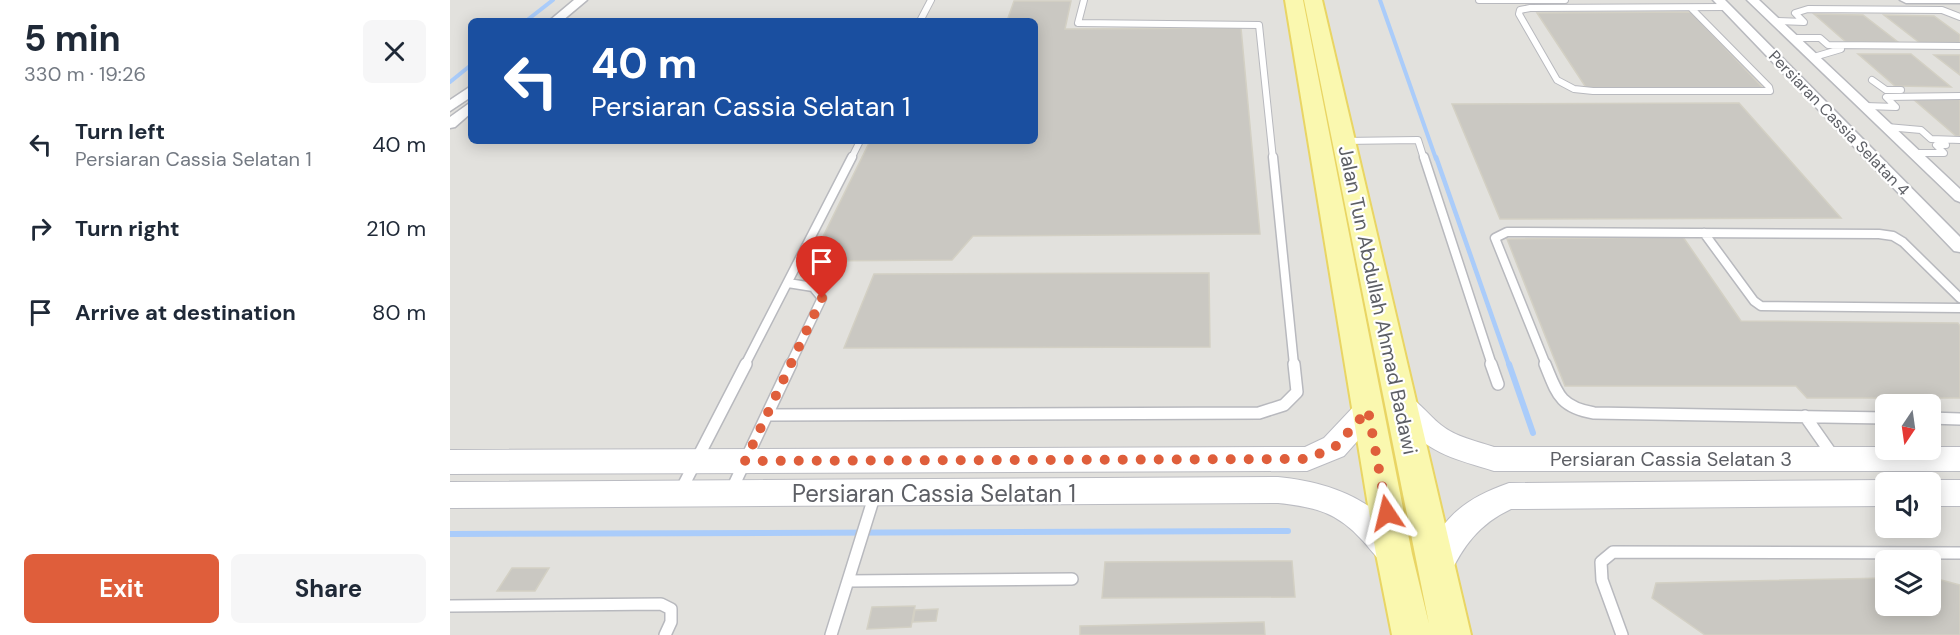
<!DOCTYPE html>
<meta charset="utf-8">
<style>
body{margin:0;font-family:"DM Sans",sans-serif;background:#f6f6f7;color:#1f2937;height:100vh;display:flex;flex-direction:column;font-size:22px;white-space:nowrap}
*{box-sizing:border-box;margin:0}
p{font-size:20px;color:#747a83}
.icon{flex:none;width:33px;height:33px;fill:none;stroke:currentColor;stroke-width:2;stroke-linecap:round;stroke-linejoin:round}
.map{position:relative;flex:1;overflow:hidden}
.details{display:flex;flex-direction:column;background:#fff;width:450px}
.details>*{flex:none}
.guide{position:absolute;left:18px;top:18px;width:570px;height:126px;border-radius:9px;box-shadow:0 3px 15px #0003;background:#1a4fa0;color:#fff;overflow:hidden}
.needle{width:39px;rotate:193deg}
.tools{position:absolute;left:1425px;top:394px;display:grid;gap:12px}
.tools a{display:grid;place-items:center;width:66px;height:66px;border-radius:9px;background:#fff;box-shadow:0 3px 15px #0003;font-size:30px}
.pin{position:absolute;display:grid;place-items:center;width:51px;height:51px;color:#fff;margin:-62px -26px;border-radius:50% 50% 50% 0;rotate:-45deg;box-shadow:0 0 6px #0007}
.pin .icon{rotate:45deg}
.me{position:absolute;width:66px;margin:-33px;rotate:350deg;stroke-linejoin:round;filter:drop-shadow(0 0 4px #0008)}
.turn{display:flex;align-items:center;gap:21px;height:126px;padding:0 24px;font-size:27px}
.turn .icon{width:78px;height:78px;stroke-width:2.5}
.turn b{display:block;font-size:42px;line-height:51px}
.round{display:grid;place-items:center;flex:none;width:63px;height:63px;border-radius:9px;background:#f6f6f7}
.headline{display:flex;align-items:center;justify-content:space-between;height:102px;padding:0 24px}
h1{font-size:36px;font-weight:700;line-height:45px}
.button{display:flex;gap:12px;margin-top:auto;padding:12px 24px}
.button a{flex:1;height:69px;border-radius:9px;background:#df5e3b;color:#fff;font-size:24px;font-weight:700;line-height:69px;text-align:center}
.button a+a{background:#f6f6f7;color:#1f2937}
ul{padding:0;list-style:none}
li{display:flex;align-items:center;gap:18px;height:84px;padding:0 24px}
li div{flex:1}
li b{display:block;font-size:22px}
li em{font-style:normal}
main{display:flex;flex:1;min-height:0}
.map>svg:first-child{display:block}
.industrial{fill:#e2e1dd;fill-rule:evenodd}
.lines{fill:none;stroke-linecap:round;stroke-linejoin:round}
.stream-far2{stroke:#aaccfa;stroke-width:4}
.stream-far1{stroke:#aaccfa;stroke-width:4.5}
.stream{stroke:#aaccfa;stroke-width:6}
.building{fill:#cac8c2;stroke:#d3d0c4;stroke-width:1.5}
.lane-far2-casing{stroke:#b8b9be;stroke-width:8}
.lane-far1-casing{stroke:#b8b9be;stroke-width:11}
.lane-casing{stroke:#b8b9be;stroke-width:14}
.street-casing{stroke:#b8b9be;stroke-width:3}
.secondary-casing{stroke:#bbbcc2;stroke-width:2}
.primary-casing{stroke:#e9d564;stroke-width:4}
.lane-far2{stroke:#fff;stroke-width:6}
.lane-far1{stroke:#fff;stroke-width:8}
.lane{stroke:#fff;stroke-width:11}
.street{fill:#fff;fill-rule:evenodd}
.secondary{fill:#fff;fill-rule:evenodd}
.primary{fill:#faf8af;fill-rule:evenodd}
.route{stroke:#df5e3b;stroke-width:10;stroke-dasharray:0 18}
.labels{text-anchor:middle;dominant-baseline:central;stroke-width:4.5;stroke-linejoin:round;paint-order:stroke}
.far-street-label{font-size:16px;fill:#5d5f65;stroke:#fff}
.street-label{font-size:20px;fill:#5d5f65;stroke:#fff}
.near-street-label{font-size:24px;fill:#5d5f65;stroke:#fff}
</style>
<main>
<section class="details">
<div class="headline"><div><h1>5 min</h1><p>330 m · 19:26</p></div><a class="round"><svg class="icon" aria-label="close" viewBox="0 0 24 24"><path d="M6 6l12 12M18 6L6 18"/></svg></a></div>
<ul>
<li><svg class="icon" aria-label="left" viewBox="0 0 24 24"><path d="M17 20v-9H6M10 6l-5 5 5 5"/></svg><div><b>Turn left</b><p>Persiaran Cassia Selatan 1</p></div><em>40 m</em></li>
<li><svg class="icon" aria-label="right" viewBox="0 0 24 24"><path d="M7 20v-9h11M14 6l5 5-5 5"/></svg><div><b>Turn right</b></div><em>210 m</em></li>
<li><svg class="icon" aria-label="arrive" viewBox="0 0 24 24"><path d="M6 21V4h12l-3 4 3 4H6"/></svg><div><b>Arrive at destination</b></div><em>80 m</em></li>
</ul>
<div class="button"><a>Exit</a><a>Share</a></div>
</section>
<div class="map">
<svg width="1510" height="635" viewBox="0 0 1510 635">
<rect width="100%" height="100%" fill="#eeeee5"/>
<path class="industrial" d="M0,0h1510v635h-1510zM21,21h564v120h-564zM1436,405h44v45h-44zM1436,483h44v45h-44zM1436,561h44v45h-44z"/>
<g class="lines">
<path class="stream-far2" d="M930,0l56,159
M76,21l27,-21
M0,82l21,-17"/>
<path class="stream-far1" d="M986,157l73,208"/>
<path class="stream" d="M1059,364l24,69
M0,534l838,-3"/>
</g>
<path class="building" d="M564,1h57l-6,28 176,-1 19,206 -287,2 -21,24 -141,1 59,-120h165v-120h-106h78z
M1241,12l72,76 -176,1 -50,-76z
M1364,14l49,1 35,27h-52z
M1434,15l50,1 26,19v8h-40z
M1408,54h53l40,33 -56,-1z
M1484,55h26v20z
M1463,99h47v37h-4z
M1289,103l102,115 -341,1 -48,-115z
M1233,237l58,84 217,2 2,3v72h-153l-11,-12h-231l-58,-147z
M759,273l1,74 -366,1 30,-74z
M842,561l3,36 -193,1 3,-36z
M62,568h37l-14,23h-38z
M1480,577l30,8v50h-255l-53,-37 4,-15 230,-5v28h44z
M465,606l-4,21 -44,2 5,-22z
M488,609l-2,12 -23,1 2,-12z
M814,622l1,13h-185v-9z"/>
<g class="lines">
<defs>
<path id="lane-far2" d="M634,0l-6,23 181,2 14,134
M1029,0h86
M1241,8l78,79 1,4h-177l-19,-2 -17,-9 -38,-66 1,-4 10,-2 196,-1
M470,21l11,-21
M1326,21l28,1 -9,-9 13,-4 134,1 18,7
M1343,38h27l8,7 132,1
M1364,57l27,-8
M1422,80l14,10h15
M1415,106l31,1 -10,-10 74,-1
M1437,127l34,3 10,9 29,1
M893,141l75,-1 6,19
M1465,153h29l-8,-8h10
M401,159l9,-18"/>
<path id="lane-far1" d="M823,157l21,208
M974,157l68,208
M1254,233l50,68 7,5 199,2
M338,283l25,4 9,11 -32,67
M295,365l107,-208
M1096,365l-51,-127 12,-6 372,2 14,2 10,6 57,56"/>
<path id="lane" d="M1041,364l7,20
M1095,364c12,29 14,43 49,49l292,5
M317,415l492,-2 25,-8 13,-13 -3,-28
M1355,416l28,40
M1480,418l30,1
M282,489l59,-125
M231,490l65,-126
M398,581l224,-2
M0,606l211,-2 10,5v13l-6,13
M381,635l44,-141
M1172,635l-20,-55 -1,-18 12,-10 347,1"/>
<path id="street" d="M124,0h13l-25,21h-13z
M1263,0h12l235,237v15l-6,-1z
M1297,0h12l201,189v13l-5,-2z
M1450,0h60v3h-54z
M21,86v11l-21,14v-11z
M21,102v11l-16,14 -5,1v-11z"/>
<path id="secondary" d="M950,392c17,6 27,22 41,33 15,12 35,16 53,22h392v3h44v-3h30v24h-466c-39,-12 -61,-16 -90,-46 -7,-7 -13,-13 -18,-22l4,-8z
M918,399l10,3 4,8 -4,8 -34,38 -37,15 -857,3v-24l855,-3 19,-9 34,-36z
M828,477c53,5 108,25 132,77l-4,11 -12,4c-15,-6 -21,-17 -31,-28 -26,-29 -48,-34 -85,-38l-828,5v-26z
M1436,480l9,3h-9v23l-375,3c-32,15 -48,37 -63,69l-12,4 -12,-4 -5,-11c22,-47 41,-67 90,-84z
M1480,480h30v26h-30v-23h-9z"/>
<path id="primary" d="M835,0h18l109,554 17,70 -125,-624h18l149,635h-79l-16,-81z"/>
</defs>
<use href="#lane-far2" class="lane-far2-casing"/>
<use href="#lane-far1" class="lane-far1-casing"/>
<use href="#lane" class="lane-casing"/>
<use href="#street" class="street-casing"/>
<use href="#secondary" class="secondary-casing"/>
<use href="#primary" class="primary-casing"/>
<use href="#lane-far2" class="lane-far2"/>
<use href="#lane-far1" class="lane-far1"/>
<use href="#lane" class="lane"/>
<use href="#street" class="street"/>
<use href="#secondary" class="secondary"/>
<use href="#primary" class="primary"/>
</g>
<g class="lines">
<path class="route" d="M372,298l-77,163 562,-2 28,-12 33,-37 19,103"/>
</g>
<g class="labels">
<g class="far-street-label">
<text transform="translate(1389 123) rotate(46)">Persiaran Cassia Selatan 4</text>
</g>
<g class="street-label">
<text transform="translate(928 300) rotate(78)">Jalan Tun Abdullah Ahmad Badawi</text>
<text x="1221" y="459">Persiaran Cassia Selatan 3</text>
</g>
<g class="near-street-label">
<text x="484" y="493">Persiaran Cassia Selatan 1</text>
</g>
</g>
</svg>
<div class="tools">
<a><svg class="needle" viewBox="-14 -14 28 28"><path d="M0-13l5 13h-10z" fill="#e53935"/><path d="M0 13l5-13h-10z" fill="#747a83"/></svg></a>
<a><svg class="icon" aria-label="sound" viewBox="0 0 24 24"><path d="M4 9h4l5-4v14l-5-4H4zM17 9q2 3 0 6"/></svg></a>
<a><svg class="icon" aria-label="layers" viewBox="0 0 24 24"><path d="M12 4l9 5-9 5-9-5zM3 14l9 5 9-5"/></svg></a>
</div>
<div class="pin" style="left:372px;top:298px;background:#d93025"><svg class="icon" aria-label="arrive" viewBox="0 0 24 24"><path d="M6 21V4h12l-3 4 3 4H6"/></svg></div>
<svg class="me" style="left:937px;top:513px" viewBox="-20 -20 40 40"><path d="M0-17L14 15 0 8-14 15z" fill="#df5e3b" stroke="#fff" stroke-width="4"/></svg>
<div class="guide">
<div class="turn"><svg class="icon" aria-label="left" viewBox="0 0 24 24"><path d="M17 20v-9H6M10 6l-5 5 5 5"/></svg><div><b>40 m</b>Persiaran Cassia Selatan 1</div></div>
</div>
</div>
</main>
